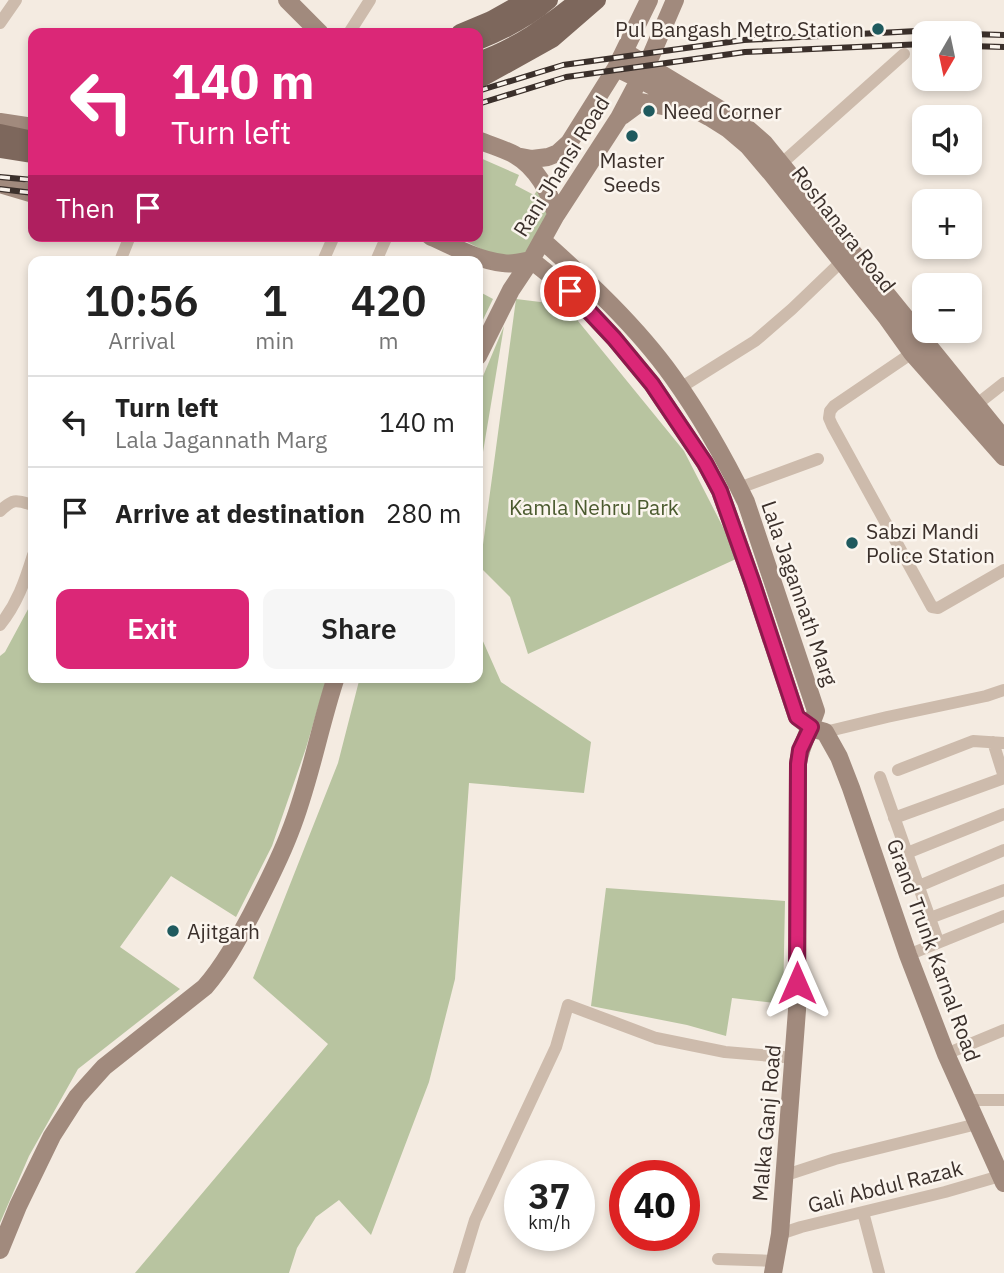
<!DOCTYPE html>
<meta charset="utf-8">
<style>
body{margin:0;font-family:"IBM Plex Sans",sans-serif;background:#f6f6f6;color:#222;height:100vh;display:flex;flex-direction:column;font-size:26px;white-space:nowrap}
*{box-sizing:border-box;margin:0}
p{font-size:23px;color:#767676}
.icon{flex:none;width:38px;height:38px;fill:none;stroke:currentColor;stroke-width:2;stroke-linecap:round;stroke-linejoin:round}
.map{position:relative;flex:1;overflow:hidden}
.drawer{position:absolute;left:28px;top:256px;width:455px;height:427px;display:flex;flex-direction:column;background:#fff;border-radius:14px;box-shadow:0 4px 10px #0003}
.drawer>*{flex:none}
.top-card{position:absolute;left:28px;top:28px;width:455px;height:214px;border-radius:14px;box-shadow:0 4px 10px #0003;background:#db2777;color:#fff;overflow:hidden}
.needle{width:46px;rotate:189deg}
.tools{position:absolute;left:912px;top:21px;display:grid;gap:14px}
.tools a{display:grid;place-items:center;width:70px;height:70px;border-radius:14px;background:#fff;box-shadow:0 4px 10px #0003;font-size:35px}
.speed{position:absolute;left:504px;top:1160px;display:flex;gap:14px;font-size:35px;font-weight:700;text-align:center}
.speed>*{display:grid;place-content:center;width:91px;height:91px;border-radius:50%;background:#fff;box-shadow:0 4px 10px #0003;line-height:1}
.speed small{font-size:18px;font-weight:400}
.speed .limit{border:10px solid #d22;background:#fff;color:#111}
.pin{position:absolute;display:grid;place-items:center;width:60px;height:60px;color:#fff;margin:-30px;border:4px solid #fff;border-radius:50%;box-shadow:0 2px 7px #0007}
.me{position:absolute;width:77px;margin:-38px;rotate:0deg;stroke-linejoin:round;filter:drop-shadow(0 0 5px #0008)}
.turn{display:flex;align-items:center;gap:24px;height:147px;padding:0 28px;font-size:32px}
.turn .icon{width:91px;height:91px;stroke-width:2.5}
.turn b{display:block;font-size:49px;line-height:60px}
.then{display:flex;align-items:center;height:66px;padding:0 28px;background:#0003;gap:14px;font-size:26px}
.eta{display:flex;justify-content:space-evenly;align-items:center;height:119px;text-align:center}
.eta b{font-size:42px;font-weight:600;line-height:49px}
.cta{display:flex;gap:14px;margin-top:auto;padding:14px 28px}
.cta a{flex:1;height:80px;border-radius:14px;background:#db2777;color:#fff;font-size:28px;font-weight:600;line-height:80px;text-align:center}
.cta a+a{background:#f6f6f6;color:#222}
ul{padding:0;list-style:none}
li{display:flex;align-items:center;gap:21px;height:91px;padding:0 28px;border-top:2px solid #e0e0e0}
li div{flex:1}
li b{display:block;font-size:26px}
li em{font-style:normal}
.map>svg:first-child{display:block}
.green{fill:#b8c4a0}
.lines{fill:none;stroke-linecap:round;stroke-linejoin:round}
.street{stroke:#cdbbac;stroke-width:12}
.secondary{stroke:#a18a7d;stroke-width:18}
.primary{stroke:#7d675c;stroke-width:18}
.rail-casing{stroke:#3b302b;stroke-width:6}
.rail{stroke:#fbf5ee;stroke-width:3.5;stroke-dasharray:10;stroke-linecap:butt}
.route-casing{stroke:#8e194d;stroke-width:18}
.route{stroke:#db2777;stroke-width:12}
.poi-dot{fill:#1f5a5e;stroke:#fbf5ee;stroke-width:2.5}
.labels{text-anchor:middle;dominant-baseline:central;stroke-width:5;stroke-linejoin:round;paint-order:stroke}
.poi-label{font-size:21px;fill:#3b302b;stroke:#fbf5ee;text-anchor:start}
.street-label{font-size:21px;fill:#3b302b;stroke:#fbf5ee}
.park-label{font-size:21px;fill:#4a5a2e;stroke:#fbf5ee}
</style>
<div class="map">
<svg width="1004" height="1273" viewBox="0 0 1004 1273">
<rect width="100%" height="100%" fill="#f4ebe1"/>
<path class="green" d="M478,157l41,18 -4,10 19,10 6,-9 5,13 2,22 -10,21 -16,14 -24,1 -42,-21h23z
M478,291l15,8 -15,31z
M516,299l49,6 119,146 42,82 10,26 -208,95 -18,-57 -30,-30z
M504,326l-25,150 -1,18v-106z
M33,600v77h294l-21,71 -34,98 -36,71 -65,-41 -51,71 60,42 -102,80 -49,87 -29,67v-567l5,-4z
M478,630l23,52 90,60 -7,51 -115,-10 -14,196 -26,103 -58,153 -32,-35 -23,17 -19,31 -8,25h-154l193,-229 -75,-66 85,-215 22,-86h118z
M606,888l179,13 -2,103 -51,-6 -6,38 -39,-11 -96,-19z"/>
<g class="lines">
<path class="street" d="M0,23l16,-23
M349,33l21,-33
M781,164l123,-110
M120,261l10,-25
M323,261l11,-25
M376,261l11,-25
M912,353l-78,53 -4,5 -1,7 3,7 100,182 6,1 66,-38
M680,388l75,-47 37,-32 49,-47
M976,405l28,-22
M739,488l79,-29
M0,511c14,-13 16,-11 33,-6
M0,625c17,-21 25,-44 33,-70
M825,732l62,-15 99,-21 18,-6
M993,742l11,35
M898,770l75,-29 31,2
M880,777l58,164
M894,818l110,-40
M907,853l97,-39
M919,886l85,-36
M930,918l74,-28
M908,955l96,-39
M946,1054l58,-24
M965,1100h39
M783,1176l52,-17 142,-35
M863,1212l16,61
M780,1234l21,-7 144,-35 55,-16
M718,1259l57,2
M459,1273l16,-53 81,-173 12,-42 88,33 69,14 70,6"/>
<path class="secondary" d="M287,0l33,33
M625,52l96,58 27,19 16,14 240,296
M616,68l29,14 64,35 19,12 20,17 23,27 116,145 25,35 92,104
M622,116l19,-14 32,6 14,1
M0,122l33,5
M478,140c12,5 26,9 37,15 21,12 35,37 41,60
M516,156l16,3 16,-2 10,-4 11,-10 47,-75 33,-68
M0,184l33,10
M430,236c21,10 51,25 73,27 9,2 19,-1 28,-3
M542,240c45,40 95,87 130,136 28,39 53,83 74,126l70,209c-6,18 -15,34 -18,52l-1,247 -17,224 -7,39
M531,260l39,31 44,47 38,46 53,79 15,28 32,90 45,136 14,11 14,4 14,25 12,31 57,167 38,99 58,129
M478,356l33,-66 20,-30 25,-45 63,-97 28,-53 28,-65
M0,1250l18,-44 34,-70 25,-39 27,-30 101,-80c19,-22 32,-46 46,-72 14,-27 28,-54 39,-83 20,-50 29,-104 46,-155"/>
<path class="primary" d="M460,33l31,-13 36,-20
M478,41c25,-10 50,-23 71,-41
M478,61c38,-13 70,-36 101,-61
M478,80l74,-41 45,-39
M0,133l33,7
M0,149l33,5"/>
<defs>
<path id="rail" d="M970,34l34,1
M970,46l34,1
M478,91l85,-26 181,-25 173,-9 46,2
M478,104l88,-27 179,-25 179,-8
M0,177l33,3
M0,189l33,4"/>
</defs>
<use href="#rail" class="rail-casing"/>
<use href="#rail" class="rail"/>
</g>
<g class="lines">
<defs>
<path id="route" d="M570,291l44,47 38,46 53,79 15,28 32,90 45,136 14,10 -11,23 -2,14 -1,219"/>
</defs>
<use href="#route" class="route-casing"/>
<use href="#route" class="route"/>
</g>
<g class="poi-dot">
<circle cx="878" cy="29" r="7"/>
<circle cx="649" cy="111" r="7"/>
<circle cx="632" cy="136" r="7"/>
<circle cx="852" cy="543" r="7"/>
<circle cx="173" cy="931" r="7"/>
</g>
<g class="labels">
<g class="poi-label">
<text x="864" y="29" text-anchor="end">Pul Bangash Metro Station</text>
<text x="663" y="111">Need Corner</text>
<text x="632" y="160" text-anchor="middle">Master<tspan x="632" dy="24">Seeds</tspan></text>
<text x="866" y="531">Sabzi Mandi<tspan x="866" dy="24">Police Station</tspan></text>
<text x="187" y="931">Ajitgarh</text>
</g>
<g class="street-label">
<text transform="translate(561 166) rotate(-58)">Rani Jhansi Road</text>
<text transform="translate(844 229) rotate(52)">Roshanara Road</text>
<text transform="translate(800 593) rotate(71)">Lala Jagannath Marg</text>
<text transform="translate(934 950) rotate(70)">Grand Trunk Karnal Road</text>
<text transform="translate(766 1123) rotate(-85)">Malka Ganj Road</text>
<text transform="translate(885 1186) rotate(-14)">Gali Abdul Razak</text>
</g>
<g class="park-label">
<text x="594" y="507">Kamla Nehru Park</text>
</g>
</g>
</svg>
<div class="tools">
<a><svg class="needle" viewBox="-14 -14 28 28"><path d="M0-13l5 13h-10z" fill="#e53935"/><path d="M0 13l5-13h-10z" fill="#767676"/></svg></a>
<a><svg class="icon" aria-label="sound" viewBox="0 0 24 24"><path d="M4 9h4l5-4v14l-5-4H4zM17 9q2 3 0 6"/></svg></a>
<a>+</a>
<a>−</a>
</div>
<div class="speed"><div>37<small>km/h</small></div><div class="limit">40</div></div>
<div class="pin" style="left:570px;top:291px;background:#d93025"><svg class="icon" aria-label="arrive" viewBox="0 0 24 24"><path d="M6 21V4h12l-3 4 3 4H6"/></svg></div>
<svg class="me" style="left:797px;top:983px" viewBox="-20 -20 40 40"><path d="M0-17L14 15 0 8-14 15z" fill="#db2777" stroke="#fff" stroke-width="4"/></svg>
<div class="top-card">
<div class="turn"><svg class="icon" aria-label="left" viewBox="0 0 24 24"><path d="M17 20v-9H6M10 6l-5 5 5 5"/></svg><div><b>140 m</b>Turn left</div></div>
<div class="then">Then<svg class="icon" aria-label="arrive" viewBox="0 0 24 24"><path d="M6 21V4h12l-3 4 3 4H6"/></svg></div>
</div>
<section class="drawer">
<div class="eta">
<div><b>10:56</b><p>Arrival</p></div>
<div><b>1</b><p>min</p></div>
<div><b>420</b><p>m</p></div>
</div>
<ul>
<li><svg class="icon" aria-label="left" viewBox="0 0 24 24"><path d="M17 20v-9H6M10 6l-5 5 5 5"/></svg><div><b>Turn left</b><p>Lala Jagannath Marg</p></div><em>140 m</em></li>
<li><svg class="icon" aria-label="arrive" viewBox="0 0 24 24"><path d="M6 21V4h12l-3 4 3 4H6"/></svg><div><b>Arrive at destination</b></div><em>280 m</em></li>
</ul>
<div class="cta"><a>Exit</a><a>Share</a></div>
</section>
</div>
